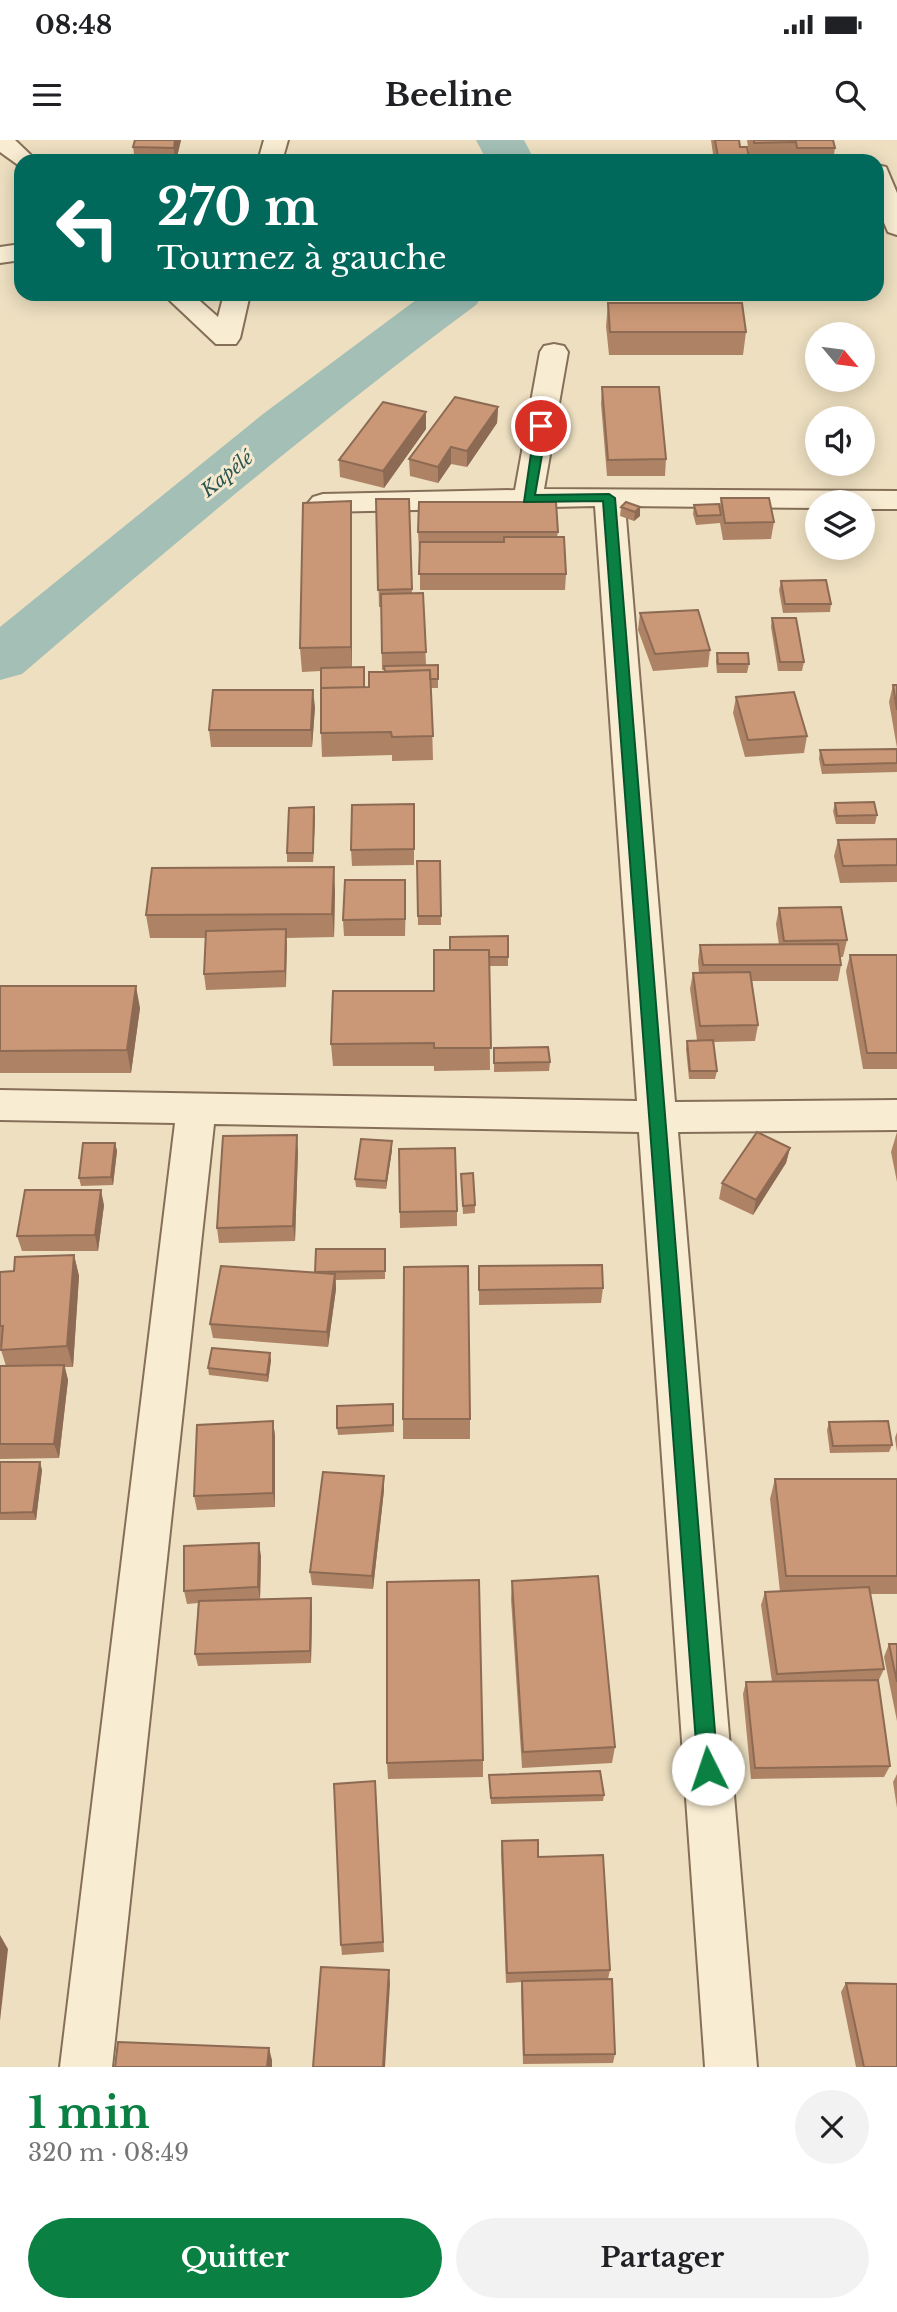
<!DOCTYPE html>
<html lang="fr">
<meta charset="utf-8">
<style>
body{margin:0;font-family:"Libre Baskerville",serif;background:#f2f2f2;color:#202124;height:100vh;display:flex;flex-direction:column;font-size:26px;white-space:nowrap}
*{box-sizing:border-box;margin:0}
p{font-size:23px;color:#757577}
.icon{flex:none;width:38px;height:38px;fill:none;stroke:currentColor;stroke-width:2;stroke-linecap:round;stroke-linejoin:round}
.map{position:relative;height:1927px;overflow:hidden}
.drawer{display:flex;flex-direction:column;background:#fff;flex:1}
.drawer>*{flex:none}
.banner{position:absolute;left:14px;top:14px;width:870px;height:147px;border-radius:21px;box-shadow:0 4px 18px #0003;background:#00695c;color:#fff;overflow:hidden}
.needle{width:46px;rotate:119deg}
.tools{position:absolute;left:805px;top:182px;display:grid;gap:14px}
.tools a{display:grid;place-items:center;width:70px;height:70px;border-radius:50%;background:#fff;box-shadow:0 4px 18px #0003;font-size:35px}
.pin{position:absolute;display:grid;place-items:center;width:60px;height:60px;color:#fff;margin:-30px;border:4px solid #fff;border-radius:50%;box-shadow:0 2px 7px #0007}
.me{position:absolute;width:77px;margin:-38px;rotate:356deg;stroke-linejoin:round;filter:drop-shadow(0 0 5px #0008)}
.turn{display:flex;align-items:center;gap:24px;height:147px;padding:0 28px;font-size:32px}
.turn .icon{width:91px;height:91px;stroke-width:2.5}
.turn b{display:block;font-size:49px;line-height:60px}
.round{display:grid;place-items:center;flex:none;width:74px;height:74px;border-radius:37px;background:#f2f2f2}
.summary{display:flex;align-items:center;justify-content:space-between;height:119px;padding:0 28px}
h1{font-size:42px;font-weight:800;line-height:52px;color:#0b8043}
.cta{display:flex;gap:14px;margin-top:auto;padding:14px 28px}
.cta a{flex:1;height:80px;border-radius:42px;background:#0b8043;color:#fff;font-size:28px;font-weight:800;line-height:80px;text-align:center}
.cta a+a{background:#f2f2f2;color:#202124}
.status{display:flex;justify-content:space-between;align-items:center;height:49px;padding:0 35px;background:#fff;direction:ltr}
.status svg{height:19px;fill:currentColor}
header{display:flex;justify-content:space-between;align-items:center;height:91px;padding:0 28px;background:#fff;font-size:32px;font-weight:800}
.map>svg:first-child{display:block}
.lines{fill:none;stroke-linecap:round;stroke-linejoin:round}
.river{fill:#a3bfb6;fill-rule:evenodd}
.street-casing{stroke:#856f58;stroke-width:4}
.street{fill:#f8ecd2;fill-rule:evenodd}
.wall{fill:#ae8365}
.shaded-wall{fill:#8d6a53}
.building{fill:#ca9876;stroke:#8d6a53;stroke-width:2}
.route{fill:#0b8043;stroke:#07532c;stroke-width:2}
.labels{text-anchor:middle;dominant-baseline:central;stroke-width:6;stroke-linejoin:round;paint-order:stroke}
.far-water-label{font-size:19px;font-style:italic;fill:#2c5451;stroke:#f4e9cf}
</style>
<div class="status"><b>08:48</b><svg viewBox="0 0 49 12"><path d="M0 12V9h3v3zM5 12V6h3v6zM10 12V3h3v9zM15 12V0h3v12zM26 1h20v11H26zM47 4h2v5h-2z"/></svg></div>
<header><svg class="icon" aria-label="menu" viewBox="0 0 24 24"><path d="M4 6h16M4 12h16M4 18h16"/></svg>Beeline<svg class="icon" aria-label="search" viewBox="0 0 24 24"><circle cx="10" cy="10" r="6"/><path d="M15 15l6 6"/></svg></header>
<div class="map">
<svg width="897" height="1927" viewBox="0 0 897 1927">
<rect width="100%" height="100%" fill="#eddfc0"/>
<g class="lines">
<path class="river" d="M476,0h48l11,21h-48z
M424,154h60l-8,11c-157,116 -306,242 -454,369l-22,6v-53l263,-213z"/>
<defs>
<path id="street" d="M0,0h15l22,21h-16v6l-21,-15z
M264,0h24l-6,21h-24z
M877,25l9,2 11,26v42l-9,-3 -11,-26z
M21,104v16l-21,3v-16z
M163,154h29l26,23 6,-23h26l-10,44 -4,6h-20z
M554,204l10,2 4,6 -24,137 353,2v18h-34v-7h-46v6l-192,-2 50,596 222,-2v30l-219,2 79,935h-52l-66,-935 -425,-8 -102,943h-52l115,-944 -175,-3v-30l637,11 -42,-595 -272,6 -10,-3 -5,-6 5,-6 10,-3 192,-4 25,-138 4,-6z"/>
</defs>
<use href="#street" class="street-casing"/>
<use href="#street" class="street"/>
</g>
<path class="wall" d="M135,0h46l-5,21h-41l-2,-14z
M711,0h28l1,7 9,10v3h1l-3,-20h86l2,8 -2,13h-119z
M608,163l138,29 -3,23h-134l-3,-29z
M602,247l64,72 -1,17h-58l-6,-72z
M498,267l-1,16 -30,44 -16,-3 -13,19 -28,-7 -1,-17z
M426,289l-42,59 -44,-11 -1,-17z
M721,358l53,24 -3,17 -48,1 -3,-17 -24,2 -3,-11 1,-9 26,1z
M376,359h33l3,94h11l3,72h12v23h-7l2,72 -41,1v-6l-70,2 -1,-24v-62l-19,1 -2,-24 52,-123v142l12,20h5l16,-15v-2h-3l-1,-63h-2z
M626,362l14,14 -6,5 -14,-5 1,-9z
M418,392h140l-1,5 9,37 -1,16h-145v-41h-1z
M781,441l50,23 -1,8 -47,1 -4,-23z
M640,473l70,37 -2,17 -55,4 -15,-41z
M772,478l32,44 -2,9h-24l-7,-44z
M717,513l32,11 -2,9h-30l-1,-11z
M893,545h4v63l-8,-46z
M736,557l71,39 -3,17 -59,4 -12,-44z
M315,567l-3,40h-101l-2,-17z
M897,609v23l-75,2 -3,-15 1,-9z
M835,663l42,12 -2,9h-39l-3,-13z
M414,664v61l-62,1 -1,-16z
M315,676l-2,46h-26v-9z
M897,699v43l-57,1 -6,-27 4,-16z
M417,721h23l1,64h-23z
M335,750l-1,47 -48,1v49l-80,3 -2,-16 2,-36h-56l-4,-23z
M406,756l-1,40h-61l-1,-16z
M779,768l68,32 -4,17h-3l1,8 -3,16h-86l6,44 -3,16 -42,1 4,29 -2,8h-26l-3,-30 1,-8 10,-1 -7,-51 3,-16h6l-1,-12 2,-16h79l-3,-21z
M434,810l74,7v9h-19l1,104 -56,1v-5h-101l-2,-22 103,-53z
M850,815h47v114h-34l-17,-98z
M0,846l140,22 -9,65h-131z
M494,908l56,14 -1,9 -55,1z
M897,992v50l-6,-30z
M392,1001v9l-6,39 -30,-2 -1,-8z
M115,1003l2,8 -4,34 -32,1 -2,-8z
M790,1008l-4,15 -33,52 -34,-16 3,-16z
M399,1009l58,62v15l-57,2z
M298,1011l-3,90 -76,2 -2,-15z
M461,1034l14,31v8l-12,1z
M104,1065l-6,46h-76l-5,-15z
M385,1109v30l-49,1v9l-8,58 -115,-9 -3,-14 105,-52z
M74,1115l5,21 -6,91h-8l3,13 -9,78 -59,1v-93h6l-5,-16v-3h-1v-75l14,-1z
M479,1126l124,22 -2,15 -122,2z
M271,1220l-3,22 -59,-7 -1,-7z
M393,1264l1,28 -56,3 -1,-7z
M403,1279h67v20h-67z
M273,1281l2,15v71l-78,3 -3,-14z
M829,1282l63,23 -3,7 -59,1 -3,-23z
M897,1292v20l-2,-14z
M0,1322l42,8 -6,50h-36z
M384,1336v14l-11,99 -61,-4 -2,-13z
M775,1339h122v115h-27l14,75 -6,13 12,84 -6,11 -133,2 -8,-85 3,-12h26l-11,-77 4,-13h15l-10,-93z
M261,1416l-1,43 51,-1 1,13 -1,52 -113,3 -3,-12 3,-51 -11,1 -3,-13z
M512,1441l103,166 -3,16 -90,5 -11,-169z
M889,1504h8v77l-13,-64z
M483,1620v17l-95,2 -1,-16z
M897,1634v34l-4,-26z
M489,1635l115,20 -1,6 -112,3z
M376,1653l8,159 -42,3 -1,-10z
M502,1701l36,16 72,113 -2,9 7,75 -2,9 -90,1 -2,-74 1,-8 -16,1 -5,-131z
M846,1843l51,84h-41l-15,-75z"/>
<path class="shaded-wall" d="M175,0h6l-5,21h-1l-1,-13z
M498,267l-1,16 -30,44v-16z
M426,272v17l-42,59 -1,-17z
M451,307v17l-13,19v-16z
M351,361l1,24v145l-1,-23z
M640,367v9l-6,5 1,-9z
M313,550l2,17 -3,40 -1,-17z
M314,667l1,9 -2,46v-9z
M334,727l1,23 -1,47 -2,-23z
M286,789l1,17 -1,41 -1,-16z
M136,846l4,22 -9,65 -4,-23z
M297,995l1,16 -3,90 -2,-15z
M392,1001v9l-6,39v-8z
M115,1003l2,8 -4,34 -2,-8z
M790,1008l-4,15 -33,52 3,-15z
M101,1050l3,15 -6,46 -3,-16z
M74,1115l5,21 -6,91 -6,-21z
M335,1134l1,15 -8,58 -1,-15z
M270,1213l1,7 -3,22 -1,-7z
M64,1225l4,15 -9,78 -5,-14z
M273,1281l2,15v71l-2,-14z
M40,1322l2,8 -6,50 -3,-8z
M384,1336v14l-11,99 -1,-13z
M259,1403l2,13 -1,44 -2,-13z
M311,1458l1,13 -1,52 -1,-12z
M0,1795l8,14 -8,72z
M389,1830l1,14 -5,83h-2z
M269,1908l3,12v7h-5z"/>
<path class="building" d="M135,0h40l-1,8 -41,-1z
M715,0h24l1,7h7l2,10h-31z
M754,0h79l2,8h-38l-1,-6 -42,1z
M641,17l72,1v3h-72z
M730,20h34v1h-34z
M608,163h134l4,29h-136z
M602,247h57l7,72 -58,1z
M455,257l43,10 -31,44 -16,-4 -13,20 -29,-8z
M383,262l43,10 -43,59 -44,-11z
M721,358h48l5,24 -49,1z
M376,359h33l3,90 -34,1z
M351,361v146l-51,1 3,-145z
M419,362h137l2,30h-140z
M626,362l14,5 -5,5 -14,-5z
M719,364l2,11 -24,1 -3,-11z
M504,397h60l2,37h-147l1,-32h84z
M826,440l5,24h-46l-4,-23z
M423,453l3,59 -44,1 -1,-59z
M698,470l12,40 -55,4 -15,-41z
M772,478h24l8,44h-24z
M717,513h31l1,11h-31z
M438,525v14h-8v-9l-45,2 -1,-6z
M364,527v20l-43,1v11v-31z
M430,530l3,66 -41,1 -1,-5 -70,1v-45l48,-1v-15z
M893,545h4v25z
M213,550h100l-2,40h-102z
M794,552l13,44 -59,4 -12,-43z
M897,609v14l-73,2 -4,-15z
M874,662l3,13 -40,1 -2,-13z
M414,664v45l-63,1 1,-45z
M314,667l-1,46h-26l2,-45z
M897,699v26l-54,1 -5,-26z
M417,721h23l1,55h-23z
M334,727l-2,47 -186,1 6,-47z
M345,740h60v39l-62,1z
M841,767l6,33 -63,1 -5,-33z
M286,789l-1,42 -81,3 2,-43z
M508,796v21h-19v-7h-39v-13z
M838,804l3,21h-138l-3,-20z
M434,810h55l2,98h-57v-5l-103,1 2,-53h101z
M850,815h47v98h-30z
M750,832l8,53 -58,1 -7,-53z
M0,846h136l-9,64 -127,1z
M713,900l4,31h-27l-3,-30z
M548,907l2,15 -56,1v-15z
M757,992l33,16 -34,52 -34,-17z
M297,995l-4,91 -76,2 6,-92z
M361,999l31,2 -6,40 -31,-2z
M83,1003h32l-4,34 -32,1z
M455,1008l2,63 -57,1 -1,-63z
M473,1033l2,32 -12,1 -2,-32z
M25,1050h76l-6,45 -78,1z
M316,1109h69v22l-70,1z
M74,1115l-7,91 -66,4 2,-24h-3v-54l14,-1 1,-14z
M602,1125l1,23 -124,2v-24z
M221,1126l114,8 -8,58 -117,-8z
M468,1126l2,153h-67l1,-152z
M212,1208l58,5 -3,22 -59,-7z
M64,1225l-10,79h-54v-78z
M393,1264v21l-56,3v-22z
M273,1281v72l-79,3 3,-71z
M888,1281l4,24 -59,1 -4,-24z
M0,1322h40l-7,50 -33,1z
M323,1332l61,4 -12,100 -62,-4z
M775,1339h122v97h-111z
M259,1403l-1,44 -74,4v-45z
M598,1436l17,171 -92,5 -11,-171z
M479,1440l4,180 -96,3v-181z
M869,1447l15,82 -107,5 -12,-82z
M311,1458l-1,53 -115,3 4,-53z
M889,1504h8v38z
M878,1540l12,86 -135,2 -9,-86z
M600,1631l4,24 -113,3 -2,-23z
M375,1641l8,161 -42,3 -7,-161z
M538,1700v17l65,-2 7,115 -103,3 -5,-132z
M321,1827l68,3 -6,97h-70z
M612,1839l3,75 -91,1 -2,-74z
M846,1843l51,1v83h-33z
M118,1902l151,6 -2,19h-152z"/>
<path class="route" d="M541,282l6,4 -12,69 74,-1 6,4 103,1271 -3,7 -7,2 -7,-2 -3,-7 -95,-1268 -79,1 11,-76z"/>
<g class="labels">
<g class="far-water-label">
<text transform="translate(227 334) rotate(-39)">Kapélé</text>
</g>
</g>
</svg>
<div class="tools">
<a><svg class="needle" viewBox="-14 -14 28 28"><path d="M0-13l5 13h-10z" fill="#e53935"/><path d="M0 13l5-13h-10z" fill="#757577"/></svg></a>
<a><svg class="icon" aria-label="sound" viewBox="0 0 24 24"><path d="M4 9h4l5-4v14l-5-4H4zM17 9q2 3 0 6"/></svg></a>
<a><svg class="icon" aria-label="layers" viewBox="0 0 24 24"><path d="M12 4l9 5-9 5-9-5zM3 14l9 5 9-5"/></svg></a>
</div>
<div class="pin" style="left:541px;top:286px;background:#d93025"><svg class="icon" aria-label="arrive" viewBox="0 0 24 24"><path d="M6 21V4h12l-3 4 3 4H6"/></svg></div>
<svg class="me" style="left:708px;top:1629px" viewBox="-20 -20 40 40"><circle r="19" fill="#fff"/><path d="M0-13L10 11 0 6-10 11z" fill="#0b8043"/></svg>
<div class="banner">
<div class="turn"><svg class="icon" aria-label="left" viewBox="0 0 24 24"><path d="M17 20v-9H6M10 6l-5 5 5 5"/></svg><div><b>270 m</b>Tournez à gauche</div></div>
</div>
</div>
<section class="drawer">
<div class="summary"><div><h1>1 min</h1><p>320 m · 08:49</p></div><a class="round"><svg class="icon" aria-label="close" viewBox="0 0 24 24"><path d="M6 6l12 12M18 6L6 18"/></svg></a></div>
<div class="cta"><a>Quitter</a><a>Partager</a></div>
</section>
